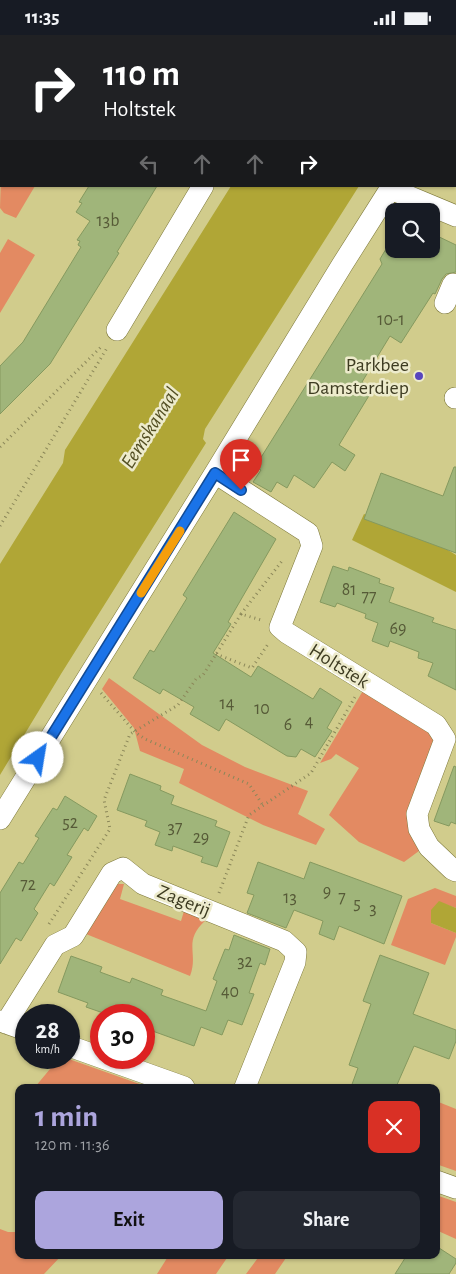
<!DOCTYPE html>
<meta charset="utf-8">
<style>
body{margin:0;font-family:"Alegreya Sans",sans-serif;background:#242831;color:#f1f3f6;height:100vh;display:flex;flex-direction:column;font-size:19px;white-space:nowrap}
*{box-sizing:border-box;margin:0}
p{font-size:16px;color:#9ea1a6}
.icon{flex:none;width:28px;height:28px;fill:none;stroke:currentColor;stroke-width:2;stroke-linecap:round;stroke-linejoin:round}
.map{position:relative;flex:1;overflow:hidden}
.side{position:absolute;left:15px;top:1049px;width:425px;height:175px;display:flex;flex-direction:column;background:#171b24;border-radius:10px;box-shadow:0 1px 4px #0004}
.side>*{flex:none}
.top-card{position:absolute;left:0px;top:0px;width:456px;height:152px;box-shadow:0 1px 4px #0004;background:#202124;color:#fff;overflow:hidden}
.tools{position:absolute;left:385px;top:168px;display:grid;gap:10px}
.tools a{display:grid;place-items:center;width:55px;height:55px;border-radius:10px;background:#171b24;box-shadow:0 1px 4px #0004;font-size:25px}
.speed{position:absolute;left:15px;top:969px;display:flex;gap:10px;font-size:25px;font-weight:700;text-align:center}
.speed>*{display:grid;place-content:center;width:65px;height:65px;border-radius:50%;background:#171b24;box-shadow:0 1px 4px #0004;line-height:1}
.speed small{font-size:12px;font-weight:400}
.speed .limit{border:8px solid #d22;background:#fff;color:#111}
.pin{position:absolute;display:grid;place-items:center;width:42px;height:42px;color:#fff;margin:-51px -21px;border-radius:50% 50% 50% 0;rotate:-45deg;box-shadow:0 0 5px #0007}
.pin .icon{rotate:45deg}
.me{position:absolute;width:55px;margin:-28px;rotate:32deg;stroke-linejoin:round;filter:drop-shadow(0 0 4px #0008)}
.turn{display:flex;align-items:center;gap:18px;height:105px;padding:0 20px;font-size:22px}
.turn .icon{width:65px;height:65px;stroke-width:2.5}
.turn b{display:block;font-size:35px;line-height:42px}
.lanes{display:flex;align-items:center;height:48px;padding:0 20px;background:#0003;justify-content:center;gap:25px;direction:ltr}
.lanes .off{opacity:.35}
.round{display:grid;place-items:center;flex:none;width:52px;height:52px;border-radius:10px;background:#242831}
.head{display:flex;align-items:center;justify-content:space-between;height:85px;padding:0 20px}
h1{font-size:30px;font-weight:700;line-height:38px;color:#aca5dd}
.primary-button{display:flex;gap:10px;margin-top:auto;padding:10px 20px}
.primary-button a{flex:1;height:58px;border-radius:10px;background:#aca5dd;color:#111;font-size:20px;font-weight:700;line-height:58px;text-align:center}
.primary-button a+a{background:#242831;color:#f1f3f6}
.status{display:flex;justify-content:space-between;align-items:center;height:35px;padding:0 25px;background:#171b24;direction:ltr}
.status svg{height:14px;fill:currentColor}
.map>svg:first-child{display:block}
.green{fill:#e38a62}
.water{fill:#b0a636}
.building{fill:#a0b57a;stroke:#85995f}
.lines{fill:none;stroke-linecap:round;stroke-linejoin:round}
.minor-casing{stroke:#7d7839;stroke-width:22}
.major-casing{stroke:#3f8561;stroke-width:29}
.path{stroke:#8b8759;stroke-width:3;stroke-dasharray:1 4;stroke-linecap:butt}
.minor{stroke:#fff;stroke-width:21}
.major{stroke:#8cceb5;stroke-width:28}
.route-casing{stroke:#114b97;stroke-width:12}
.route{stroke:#1a73e8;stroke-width:9}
.slow{stroke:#f59e0b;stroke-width:9}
.poi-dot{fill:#5846be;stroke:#edebcc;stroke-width:2}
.labels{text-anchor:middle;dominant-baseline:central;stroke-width:5;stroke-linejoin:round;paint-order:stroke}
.number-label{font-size:18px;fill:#565a37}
.poi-label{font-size:20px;fill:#3d3b21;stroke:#edebcc;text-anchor:end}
.street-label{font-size:20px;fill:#3d3b21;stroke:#edebcc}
.water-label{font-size:21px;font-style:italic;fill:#534f23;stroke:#edebcc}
</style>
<div class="status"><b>11:35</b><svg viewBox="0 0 49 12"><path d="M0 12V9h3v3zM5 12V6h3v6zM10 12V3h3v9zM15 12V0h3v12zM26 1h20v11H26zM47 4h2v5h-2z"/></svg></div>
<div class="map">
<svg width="456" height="1239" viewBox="0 0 456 1239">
<rect width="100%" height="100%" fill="#d1cc8c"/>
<path class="green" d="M0,0h116l4,1h-119v16z
M1,139v12h34l-19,32 -12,-5 -4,-5z
M8,204l27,16 -35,58v-60z
M109,643l93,67 43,22 63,24 -10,23 27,15 -9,16 -53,-20 -84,-42 5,-14 -44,-18 -6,-23 -32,-39z
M364,654l68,42 3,7 -12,110 -19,14 -45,-20 -30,-27 30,-47 -23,-14 -5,5 -11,4z
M116,849h8l-4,15 61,22 3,-10 22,9c-24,21 -7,33 -16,56l-104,-42z
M435,853l21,8v12l-17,-6 -8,21 25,10v4l-11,28 -54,-20 17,-46z
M60,1022l6,1 82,29h-113z
M436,1066l20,8v62l-20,-7z
M436,1160l20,7v37l-20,-9z
M0,1194l8,3h11v23h43l-18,19h-44z
M169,1220h60l-13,19h-59z
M260,1220h28l-13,19h-29z"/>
<path class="water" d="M323,0h133l-1,11v-10h-133z
M231,151h128l-154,243 -2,10 3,4 -145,231 -61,101v-211l63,-101 2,-13z
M364,479l61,22 31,19v37l-104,-52z
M439,866l17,7v25l-25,-10v-13z"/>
<path class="building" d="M89,151h68l-40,66 2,1 -69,111 -50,50v-48l23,-24 58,-95 -3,-2 2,-4 -3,-1 13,-19 -14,-9 6,-9 -3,-1z
M431,198l25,12v27l-10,2 -4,5 -7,15 -2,-1 -32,50 -11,-7 -28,46 11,7 -34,56 16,10 -10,16 -13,-9 -18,26 -20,-13 -7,13 -10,-6 -6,10 -18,-10 8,-12 -6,-3 127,-203 -2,-5 6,-10h45z
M454,432h2v86l-92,-34 17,-46 62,23z
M234,477l42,27 -48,83 3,2 -18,29 38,24 7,-11 55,33 7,-11 22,14 -15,26 5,3 -17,26 -14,-8 -5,8 -9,-1 -61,-37 -7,12 -29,-17 4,-7 -31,-18 -3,5 -27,-16 17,-28 4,2 33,-54 -4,-3z
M333,531l15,5 1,-4 31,12 -1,4 15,5 -5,14 45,16 -2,4 24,8v60l-28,-14 5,-13 -15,-5 1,-6 -29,-11 -2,6 -16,-6 6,-18 -13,-5 1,-4 -29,-11 -2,4 -15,-5z
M454,731l2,1v57l-5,-2 -2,4 -15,-5z
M130,739l31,12 -1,4 14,6 -3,8 46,17 -2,5 15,6 -13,35 -16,-5 2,-5 -30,-11 -1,5 -17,-6 5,-13 -15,-6 2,-5 -30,-11z
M65,761l32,20 -9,15 -4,-3 -17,27 5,2 -18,29 -4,-3 -16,26 4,4 -17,28 -5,-3 -16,26v-71l19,-31 4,2 16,-26 -4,-2 18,-28 4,2z
M258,827l46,17 6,-17 92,34 -18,48 -45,-18 -5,14 -15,-6 4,-13 -29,-11 -8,18 -39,-15 7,-18 -7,-2z
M234,900l36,14 -5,16 -5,-2 -11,30 5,1 -12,31 -14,-5 -6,15 -21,-8 -7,19 -47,-17 2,-4 -5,-2v-8h-35l-23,-8 2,-4 -30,-11 13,-36 31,11 -2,5 30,11 2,-5 31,12 -2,5 45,16 11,-30 -4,-2 12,-30 4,1z
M380,920l49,18 -16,41 43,16v11l-7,18 -35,-13 -18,41h-45l7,-19 -9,-3 22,-61 -8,-3z
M436,1211l20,13v4l-7,11h-54l12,-19h29z"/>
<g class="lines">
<defs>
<path id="minor" d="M244,0l3,1
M455,41l1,-2
M0,42l1,1
M455,80l1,1
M0,94l1,-2
M391,154l65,27
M445,268l8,-19
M117,295l86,-144
M455,363h1
M215,438l93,60 4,13 -32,81 7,6 149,92 9,14 -28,75 2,15 10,18 23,22 4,2
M0,784l215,-346 127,-208 50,-79
M0,986l26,9
M6,988l49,-78 18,-9 39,-63 11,-5 20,16 141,57 12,11 -1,10 -50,125
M69,1011l115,41
M436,1146l20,7"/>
<path id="major" d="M189,0l4,1
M300,0l3,1
M455,60h1
M455,103h1"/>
</defs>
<use href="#minor" class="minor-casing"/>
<use href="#major" class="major-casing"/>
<path class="path" d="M147,0l4,1
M340,0l3,1
M455,132l1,-2
M0,412l103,-102
M0,491l107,-178
M241,579l41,-53
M216,619l36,14 16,-24
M101,658l34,39 10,7 104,45 13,20
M219,858l30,-78 62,-42 44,-76
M49,889l61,-95 -6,-29 26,-66 48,-29 18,-26 7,-4 38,-61 20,6"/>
<use href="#minor" class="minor"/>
<use href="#major" class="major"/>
</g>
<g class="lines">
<defs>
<path id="route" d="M38,723l177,-285 26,17"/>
</defs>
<use href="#route" class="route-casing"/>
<use href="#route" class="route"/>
<path class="slow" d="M141,558l39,-62"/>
</g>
<circle class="poi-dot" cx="419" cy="341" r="5"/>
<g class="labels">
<g class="number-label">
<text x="108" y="186">13b</text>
<text x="391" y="285">10-1</text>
<text x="349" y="555">81</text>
<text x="369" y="562">77</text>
<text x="398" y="594">69</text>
<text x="227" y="669">14</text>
<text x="262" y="674">10</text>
<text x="309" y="687">4</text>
<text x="288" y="690">6</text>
<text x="70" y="788">52</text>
<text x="175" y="793">37</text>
<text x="201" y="803">29</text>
<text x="28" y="850">72</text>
<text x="327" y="857">9</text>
<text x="290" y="863">13</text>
<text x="342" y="863">7</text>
<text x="357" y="869">5</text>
<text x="373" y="874">3</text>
<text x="245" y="927">32</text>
<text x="230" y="957">40</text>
</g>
<g class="poi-label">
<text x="409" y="330">Parkbee<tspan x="409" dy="23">Damsterdiep</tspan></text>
</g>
<g class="street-label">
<text transform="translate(339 631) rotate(32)">Holtstek</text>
<text transform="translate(184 866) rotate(22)">Zagerij</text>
</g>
<g class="water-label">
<text transform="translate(150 393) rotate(-58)">Eemskanaal</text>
</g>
</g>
</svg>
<div class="tools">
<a><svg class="icon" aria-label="search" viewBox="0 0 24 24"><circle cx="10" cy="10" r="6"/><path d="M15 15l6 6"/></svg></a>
</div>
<div class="speed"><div>28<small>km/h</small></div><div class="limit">30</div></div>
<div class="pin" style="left:241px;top:455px;background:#d93025"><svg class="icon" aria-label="arrive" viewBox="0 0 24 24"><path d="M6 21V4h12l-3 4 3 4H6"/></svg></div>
<svg class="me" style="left:38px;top:723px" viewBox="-20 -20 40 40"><circle r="19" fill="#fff"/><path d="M0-13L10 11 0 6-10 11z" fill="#1a73e8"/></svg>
<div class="top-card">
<div class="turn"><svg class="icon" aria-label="right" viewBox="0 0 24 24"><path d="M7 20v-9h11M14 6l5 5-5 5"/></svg><div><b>110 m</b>Holtstek</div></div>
<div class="lanes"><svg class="icon off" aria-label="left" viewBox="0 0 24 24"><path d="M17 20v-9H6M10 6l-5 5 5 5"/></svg><svg class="icon off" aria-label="ahead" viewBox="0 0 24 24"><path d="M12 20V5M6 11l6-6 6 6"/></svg><svg class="icon off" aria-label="ahead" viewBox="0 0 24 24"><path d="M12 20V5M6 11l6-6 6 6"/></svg><svg class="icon" aria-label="right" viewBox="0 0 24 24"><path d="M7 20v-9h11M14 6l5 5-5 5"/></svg></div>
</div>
<section class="side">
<div class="head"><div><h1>1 min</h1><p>120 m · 11:36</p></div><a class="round" style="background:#d93025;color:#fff"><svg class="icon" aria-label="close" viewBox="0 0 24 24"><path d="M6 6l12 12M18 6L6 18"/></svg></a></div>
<div class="primary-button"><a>Exit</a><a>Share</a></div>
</section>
</div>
